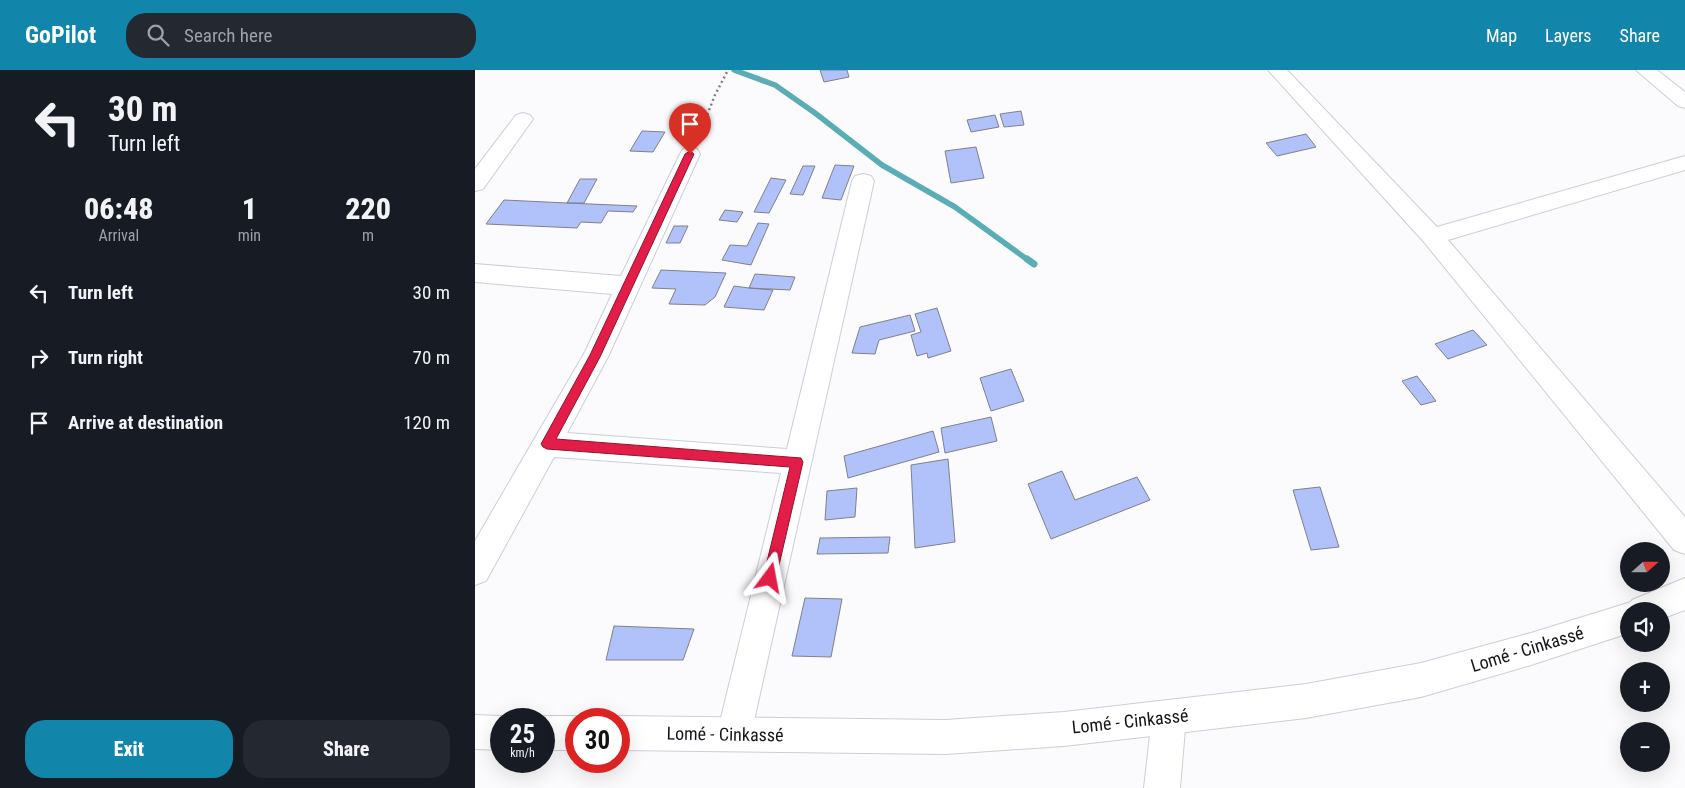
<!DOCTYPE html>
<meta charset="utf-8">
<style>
body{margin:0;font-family:"Roboto Condensed",sans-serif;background:#242831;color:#f1f3f6;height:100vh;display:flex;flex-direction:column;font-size:19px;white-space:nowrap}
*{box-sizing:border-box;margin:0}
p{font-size:16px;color:#9ea1a6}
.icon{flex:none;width:28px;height:28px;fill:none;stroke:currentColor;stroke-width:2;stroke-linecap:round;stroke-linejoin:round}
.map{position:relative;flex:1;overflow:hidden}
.sheet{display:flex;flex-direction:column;background:#171b24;width:475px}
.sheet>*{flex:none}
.top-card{background:#171b24;color:#f1f3f6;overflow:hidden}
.needle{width:32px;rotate:69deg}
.controls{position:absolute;left:1145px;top:472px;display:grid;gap:10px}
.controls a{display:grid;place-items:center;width:50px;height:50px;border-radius:50%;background:#171b24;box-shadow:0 5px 20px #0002;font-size:25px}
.speed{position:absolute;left:15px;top:638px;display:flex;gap:10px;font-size:25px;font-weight:700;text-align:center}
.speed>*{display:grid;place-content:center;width:65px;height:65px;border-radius:50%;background:#171b24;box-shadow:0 5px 20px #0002;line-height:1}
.speed small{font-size:12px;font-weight:400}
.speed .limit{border:8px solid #d22;background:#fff;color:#111}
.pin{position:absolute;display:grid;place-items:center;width:42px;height:42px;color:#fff;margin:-51px -21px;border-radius:50% 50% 50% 0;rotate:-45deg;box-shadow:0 0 5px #0007}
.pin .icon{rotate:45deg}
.me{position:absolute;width:55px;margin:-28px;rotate:13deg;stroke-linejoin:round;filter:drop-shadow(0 0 4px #0008)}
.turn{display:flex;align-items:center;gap:18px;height:105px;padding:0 25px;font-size:22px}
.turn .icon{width:65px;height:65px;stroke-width:2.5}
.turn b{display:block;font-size:35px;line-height:42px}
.eta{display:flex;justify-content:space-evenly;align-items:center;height:85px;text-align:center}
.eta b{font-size:30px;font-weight:800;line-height:35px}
.button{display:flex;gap:10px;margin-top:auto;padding:10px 25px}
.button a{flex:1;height:58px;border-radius:20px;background:#1285ab;color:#fff;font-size:20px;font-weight:800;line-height:58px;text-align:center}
.button a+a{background:#242831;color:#f1f3f6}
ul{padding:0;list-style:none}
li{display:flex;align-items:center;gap:15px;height:65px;padding:0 25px}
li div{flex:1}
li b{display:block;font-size:19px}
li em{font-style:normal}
header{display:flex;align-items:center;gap:30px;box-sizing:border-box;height:70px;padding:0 25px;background:#1285ab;color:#fff}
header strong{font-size:24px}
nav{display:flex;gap:28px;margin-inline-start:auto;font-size:18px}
.search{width:350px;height:45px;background:#242831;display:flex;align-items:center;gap:12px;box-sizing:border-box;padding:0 18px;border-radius:20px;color:#9ea1a6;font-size:19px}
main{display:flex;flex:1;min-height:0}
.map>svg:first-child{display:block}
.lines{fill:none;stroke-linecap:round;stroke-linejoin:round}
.stream-far1{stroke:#5aadb5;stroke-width:5.5}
.stream{stroke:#5aadb5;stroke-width:7}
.building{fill:#b1c1fa;stroke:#7e818b}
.minor-casing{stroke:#cbced8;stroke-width:2}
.highway-casing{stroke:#cbced8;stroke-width:2}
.path{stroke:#7f8083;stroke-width:2.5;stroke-dasharray:2 3;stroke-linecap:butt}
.minor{fill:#fff;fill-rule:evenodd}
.highway{fill:#fff;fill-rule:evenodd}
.route{fill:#e11d48;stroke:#92132f}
.labels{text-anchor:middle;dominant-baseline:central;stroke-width:4;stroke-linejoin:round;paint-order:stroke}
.near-street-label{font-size:18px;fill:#141519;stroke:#fff}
</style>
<header>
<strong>GoPilot</strong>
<div class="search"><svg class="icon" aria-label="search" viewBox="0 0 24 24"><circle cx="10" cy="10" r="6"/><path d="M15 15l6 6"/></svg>Search here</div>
<nav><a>Map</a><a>Layers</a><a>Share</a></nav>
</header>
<main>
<section class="sheet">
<div class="top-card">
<div class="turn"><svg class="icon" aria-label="left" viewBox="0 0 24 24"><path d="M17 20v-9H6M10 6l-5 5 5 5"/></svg><div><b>30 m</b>Turn left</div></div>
</div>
<div class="eta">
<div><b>06:48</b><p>Arrival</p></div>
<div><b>1</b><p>min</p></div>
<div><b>220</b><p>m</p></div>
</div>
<ul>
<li><svg class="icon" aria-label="left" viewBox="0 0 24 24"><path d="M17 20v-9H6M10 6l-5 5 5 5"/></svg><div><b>Turn left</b></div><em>30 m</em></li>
<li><svg class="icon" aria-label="right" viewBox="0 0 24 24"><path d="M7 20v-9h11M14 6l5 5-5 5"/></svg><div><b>Turn right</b></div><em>70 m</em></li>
<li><svg class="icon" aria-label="arrive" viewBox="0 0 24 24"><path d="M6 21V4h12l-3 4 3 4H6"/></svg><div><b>Arrive at destination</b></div><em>120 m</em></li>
</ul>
<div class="button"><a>Exit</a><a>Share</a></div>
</section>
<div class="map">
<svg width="1210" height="718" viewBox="0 0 1210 718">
<rect width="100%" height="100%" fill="#fbfbfe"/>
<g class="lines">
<path class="stream-far1" d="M259,0l41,15 40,28 67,52 73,42 73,53"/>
<path class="stream" d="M552,189l7,5"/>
</g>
<path class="building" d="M345,0h27l2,7 -25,5z
M546,41l3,14 -20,2 -4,-13z
M520,45l4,12 -28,5 -4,-12z
M167,61l23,1 -12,20 -23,-1z
M831,64l10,13 -39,9 -11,-13z
M501,77l8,31 -33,5 -6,-32z
M360,95l19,1 -13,34 -19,-2z
M328,96h12l-12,29 -13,-1z
M296,108l15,2 -17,33 -15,-1z
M105,109h17l-13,24h-17z
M29,130l63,3 70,3 -4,6 -25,-1 -7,12 -20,-1 -4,6 -91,-4z
M250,140l18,2 -6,10 -18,-2z
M283,153l11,1 -18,41 -29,-5 8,-15 17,1z
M199,156h14l-8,17h-14z
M186,200l65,3 -11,24 -10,8 -36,-1 7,-15 -24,-1z
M280,204l40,3 -5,13 -41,-2z
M259,216l15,2 24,2 -9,20 -40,-3z
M462,238l14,43 -23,7 -1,-5 -10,3 -6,-21 10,-3 -6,-18z
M435,245l5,16 -36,9 -4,14 -23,-1 8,-26z
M998,260l14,15 -39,14 -13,-15z
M536,299l13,32 -33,10 -11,-33z
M942,306l19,25 -15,4 -19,-24z
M516,347l6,24 -52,12 -4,-25z
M458,361l6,21 -91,26 -4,-22z
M473,389l7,83 -40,6 -4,-83z
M587,401l13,29 62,-23 13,23 -99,39 -23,-55z
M845,417l19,60 -28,3 -18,-60z
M382,418l-2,29 -30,3 2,-29z
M415,467l-2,16 -71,1 3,-16z
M330,528l37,1 -11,58 -39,-1z
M139,556l80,3 -11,31h-77z"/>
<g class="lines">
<defs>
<path id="minor" d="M793,0h19l150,157 248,-71v14l-237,70 237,277v37l-11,-4 -250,-308z
M1161,0h21l28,22v16l-7,-2z
M48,43l7,2 3,4 -50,70 -8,2v-22l41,-54z
M215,77l7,2 3,5 -92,203 -41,76 220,16 65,-268 3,-5 8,-2 8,2 3,5 -123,553 -5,12 -12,5 -12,-5 -5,-12 64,-261 -227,-16 -68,124 -11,4v-44l110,-189 27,-58 -137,-12v-18l146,12 59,-122 3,-5z
M694,630l12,5 5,12 -6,71h-36l8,-71 5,-12z"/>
<path id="highway" d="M1210,508v32l-24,9v-8h-32v22l-98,32 -110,32 -115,21 -137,16 -105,12 -118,8 -327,-4v-31h-8l8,-3 327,4 118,-8 242,-28 115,-21 110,-30 100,-31 1,-2z
M0,645l26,1 8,3h-8v31l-26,-1z
M69,646h32l8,3h-8v31h-32v-31h-8z"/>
</defs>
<use href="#minor" class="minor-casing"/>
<use href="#highway" class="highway-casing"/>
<path class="path" d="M223,68l17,-43 13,-25"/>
<use href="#minor" class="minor"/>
<use href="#highway" class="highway"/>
</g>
<path class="route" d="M215,81l4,3 -94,203 -44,82 245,19 2,4 -27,116 -2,5 -4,2 -5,-2 -2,-5 27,-111 -243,-18 -4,-2 -2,-3 49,-89 95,-201z"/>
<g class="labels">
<g class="near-street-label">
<text transform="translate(1052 579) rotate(-17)">Lomé - Cinkassé</text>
<text transform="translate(655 651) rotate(-6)">Lomé - Cinkassé</text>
<text transform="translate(250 664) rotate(1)">Lomé - Cinkassé</text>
</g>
</g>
</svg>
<div class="controls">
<a><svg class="needle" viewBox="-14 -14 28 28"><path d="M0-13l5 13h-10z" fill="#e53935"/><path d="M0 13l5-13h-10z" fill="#9ea1a6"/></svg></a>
<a><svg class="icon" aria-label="sound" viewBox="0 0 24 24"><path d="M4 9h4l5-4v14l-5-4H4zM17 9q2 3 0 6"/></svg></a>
<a>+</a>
<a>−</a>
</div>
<div class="speed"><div>25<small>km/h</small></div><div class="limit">30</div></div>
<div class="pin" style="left:215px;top:84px;background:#d93025"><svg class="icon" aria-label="arrive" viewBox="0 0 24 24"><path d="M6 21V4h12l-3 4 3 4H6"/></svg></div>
<svg class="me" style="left:295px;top:508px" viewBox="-20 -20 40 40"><path d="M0-17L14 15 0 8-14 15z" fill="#e11d48" stroke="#fff" stroke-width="4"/></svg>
</div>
</main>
